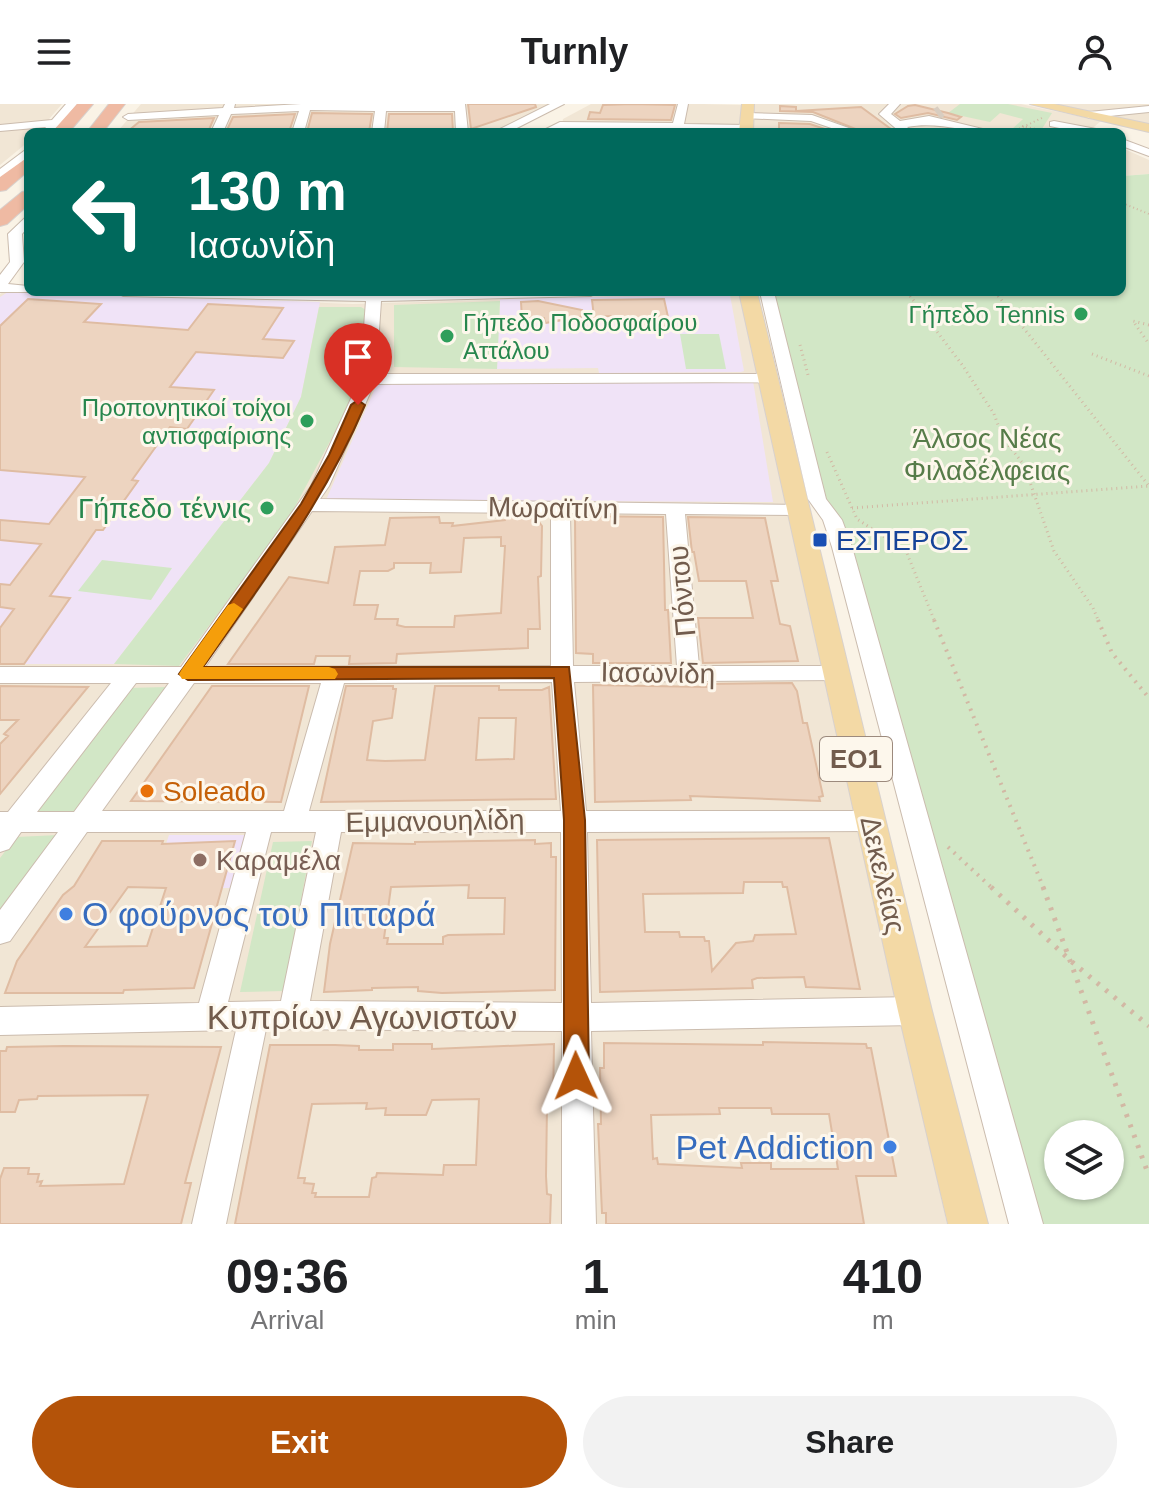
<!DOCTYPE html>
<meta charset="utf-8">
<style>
body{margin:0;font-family:Arial,sans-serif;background:#f2f2f2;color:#202124;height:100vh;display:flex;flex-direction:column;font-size:30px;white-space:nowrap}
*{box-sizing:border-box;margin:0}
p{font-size:26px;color:#757577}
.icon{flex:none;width:44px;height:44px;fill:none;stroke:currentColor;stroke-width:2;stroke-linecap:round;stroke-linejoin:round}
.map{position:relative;height:1120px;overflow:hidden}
.sheet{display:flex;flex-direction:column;background:#fff;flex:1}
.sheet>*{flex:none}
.top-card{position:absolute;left:24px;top:24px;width:1102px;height:168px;border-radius:12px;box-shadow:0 2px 6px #0004;background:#00695c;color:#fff;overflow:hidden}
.fabs{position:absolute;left:1044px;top:1016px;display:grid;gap:16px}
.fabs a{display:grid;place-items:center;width:80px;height:80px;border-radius:50%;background:#fff;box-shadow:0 2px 6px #0004;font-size:40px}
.pin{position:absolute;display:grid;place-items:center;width:68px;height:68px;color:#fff;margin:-82px -34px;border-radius:50% 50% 50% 0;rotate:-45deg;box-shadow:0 0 8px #0007}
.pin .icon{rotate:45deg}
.me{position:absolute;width:88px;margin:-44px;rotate:359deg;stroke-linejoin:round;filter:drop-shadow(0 0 6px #0008)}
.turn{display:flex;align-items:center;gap:28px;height:168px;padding:0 32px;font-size:36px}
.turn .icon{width:104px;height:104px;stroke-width:2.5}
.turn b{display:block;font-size:56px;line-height:68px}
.eta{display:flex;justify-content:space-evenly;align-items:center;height:136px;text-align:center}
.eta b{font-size:48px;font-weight:700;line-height:56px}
.cta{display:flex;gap:16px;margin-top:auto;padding:16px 32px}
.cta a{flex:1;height:92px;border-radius:48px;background:#b45309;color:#fff;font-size:32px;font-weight:700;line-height:92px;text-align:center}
.cta a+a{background:#f2f2f2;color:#202124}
header{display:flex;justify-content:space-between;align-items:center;height:104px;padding:0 32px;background:#fff;font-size:36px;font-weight:700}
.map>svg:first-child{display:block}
.residential{fill:#f1e6d5}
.education{fill:#f0e3f7}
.green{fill:#d2e7c6;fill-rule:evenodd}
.building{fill:#edd4c0;stroke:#dfbca2;stroke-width:2;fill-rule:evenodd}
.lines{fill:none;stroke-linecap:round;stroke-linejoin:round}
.minor-tunnel{stroke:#d8cdc0;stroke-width:12;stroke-dasharray:12 6;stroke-linecap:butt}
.minor-casing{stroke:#cbbcae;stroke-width:2}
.major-casing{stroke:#d8d1cd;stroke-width:2}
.highway-casing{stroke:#d8d1cd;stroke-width:2}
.path-far3{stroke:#d2b8a4;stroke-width:2;stroke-dasharray:1 3;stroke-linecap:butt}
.path-far2{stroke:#d2b8a4;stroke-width:3;stroke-dasharray:1 4;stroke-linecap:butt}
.path-far1{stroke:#d2b8a4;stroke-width:4;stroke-dasharray:2 6;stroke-linecap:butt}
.path{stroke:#d2b8a4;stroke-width:5;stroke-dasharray:3 8;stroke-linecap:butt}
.minor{fill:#fff;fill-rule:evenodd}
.major{fill:#f3d9a5;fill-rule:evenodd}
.highway{fill:#efbaa3;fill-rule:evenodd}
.route{fill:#b45309;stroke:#753606;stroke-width:2}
.slow{fill:#f59e0b}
.leisure-dot{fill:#2e9e5b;stroke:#fdf7ec;stroke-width:3}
.transit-dot{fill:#1a4fb4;stroke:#fdf7ec;stroke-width:3}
.food-dot{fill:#e8710a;stroke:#fdf7ec;stroke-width:3}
.education-dot{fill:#8d6e63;stroke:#fdf7ec;stroke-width:3}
.shop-dot{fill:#3f7fe0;stroke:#fdf7ec;stroke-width:3}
.labels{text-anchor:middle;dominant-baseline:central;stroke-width:6;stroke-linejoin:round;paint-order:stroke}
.far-leisure-label{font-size:24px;fill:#27864d;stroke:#fdf7ec;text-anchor:end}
.shield{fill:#fdf7ec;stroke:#9c8a7d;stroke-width:2}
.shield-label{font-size:26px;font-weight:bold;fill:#725c4d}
.park-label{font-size:28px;fill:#567c49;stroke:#fdf7ec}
.leisure-label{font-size:28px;fill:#27864d;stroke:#fdf7ec;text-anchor:end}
.street-label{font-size:28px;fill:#725c4d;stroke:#fdf7ec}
.transit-label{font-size:28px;fill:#164399;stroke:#fdf7ec;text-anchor:start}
.food-label{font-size:28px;fill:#c56008;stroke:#fdf7ec;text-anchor:start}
.education-label{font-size:28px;fill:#785e54;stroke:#fdf7ec;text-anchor:start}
.near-shop-label{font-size:34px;fill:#366cbe;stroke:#fdf7ec;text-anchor:start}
.near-street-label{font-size:34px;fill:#725c4d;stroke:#fdf7ec}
</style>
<header><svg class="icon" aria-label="menu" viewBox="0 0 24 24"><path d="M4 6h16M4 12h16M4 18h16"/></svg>Turnly<svg class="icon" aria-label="person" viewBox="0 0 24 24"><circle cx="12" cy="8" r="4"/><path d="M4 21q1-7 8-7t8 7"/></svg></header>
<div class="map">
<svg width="1149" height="1120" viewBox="0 0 1149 1120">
<rect width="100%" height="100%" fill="#faf3e6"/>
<path class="residential" d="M0,0h62l-24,28h-10v10l-28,23z
M141,0h411l-60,28h-375z
M591,0h112l40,1 -3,27h-188l10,-6 1,-7z
M753,0h268l80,17 -13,11h-337z
M1050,0h99v21z
M1122,44l27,12v14l-27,2z
M5,187l348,13 387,-11 207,931h-947v-930z"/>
<path class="education" d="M8,188l312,10 -19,95 -32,66 -155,201h-114v-367z
M730,191l14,76 -3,1 -142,1 -1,-5 -101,1 3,-71z
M753,277l20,121 -447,-2 51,-116z
M169,731h78l-15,53h-81z"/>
<path class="green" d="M960,0h48l44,9 -12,19 -29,-2 12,-11 -23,-6 -10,9 -42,-9z
M1149,70v1050h-111l-216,-725 -51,-207h351v-116zM1058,1030h52v52h-52z
M500,197l-3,68 -103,-2v-62z
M319,203h42l5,3 -7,77 -70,131 -110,148 -65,-2 155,-201 32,-66z
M680,230h39l7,35h-40z
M102,456l70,8 -21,32 -73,-9z
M167,583l-90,127 -46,-2 95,-124z
M59,731l-59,78v-55l16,-21z
M312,737l-28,150 -44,1 33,-150z"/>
<path class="building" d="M468,0h67l1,3 -65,22z
M632,0l43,1 -4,15 -83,-1 2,-7 10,1 3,-8z
M915,1l33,8 13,4 -4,3 -29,-7 -27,5 -6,-4 13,-8z
M780,2l16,1v4l65,-4 34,25h-32l-50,-20 -33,-1z
M312,9l60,1 -3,18h-62z
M295,10l-6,18h-63l7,-15z
M389,10h63l1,18h-66z
M214,14l-6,14h-81l12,-10z
M779,19l31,1 24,8h-55z
M28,195l73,5 -17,18 104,8 20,-26 75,4 -20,31 31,2 -11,17 -87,-6 -26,35 44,3 -27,39 -17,-2 -38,53 6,1 -35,49h-7l-46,66 20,2 -46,66h-24v-36l14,-19 -14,-2v-23l10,1 31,-41 -41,-4v-20l49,4 36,-47 -85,-7v-144z
M664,195l6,27 -32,1 -6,-6 -20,1 -1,-6 -17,1 -2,-17z
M538,197l44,9 -1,7 -36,6 -1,-5 -22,1 -1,-17z
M575,412l88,1 2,93h3l3,53h-78v-9l-17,-1z
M439,413l1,6h13l-1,3 53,-6 1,-3 30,1 6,8 -1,50 -3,1 2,52h-12v19l-131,6 -1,9 -47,1 1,-8h-34l-2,8h-86l61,-87 39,6 7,-36 50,-2 5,-27zM501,433v9h4l-4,67 -46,3 -1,11h-49l-8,-2 1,-6h-23l3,-14h-24l6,-34h28l6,-3v-5h37l-1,10 31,-1 3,-34z
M688,413l77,1 13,63h-7l9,43 10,2 8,35 -95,2 -5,-45h55l-7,-37h-47l-5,-29h-2z
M792,579l5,8 6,32h4l16,73 -4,1 1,4 -130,-5 1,4 -96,2 -2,-117 113,2v-3z
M0,582l88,1 -88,107v-50l8,-8 -4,-2 14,-14h-18z
M212,582h97l-28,116 -150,-1z
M346,582h47v3h3l-4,29 -19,3 -6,39 18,1 40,-1 10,-74h64v4h43l7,-3 7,112 -235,3zM479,614h37l-2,41 -38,1z
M829,734l31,151 -54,-2 -2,-10 -47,1 -5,2 1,8 -153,4 -3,-152zM744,778h38l1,5h4l9,47 -41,1 -2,6 -17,2 -24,28 -3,-30h-4l-1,-4h-24l-1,-5h-34l-2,-38 100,-1z
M535,736v4l16,-1v14h5l-1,133 -113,3 -24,-2v-4l-46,1v2l-48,2 6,-48 23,-101 62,1v-2zM469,781l-1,13h37l-1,36 -56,1 -5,2v7h-56l1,-6h-4l7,-51z
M102,737h61l-1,3 73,-3 -41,147 -70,2 -1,3h-118l12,-32 46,-66 11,-9zM128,783l38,1 -19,58 -62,1z
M763,938l103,2 1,4h4l25,128h-40l8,48h-258v-11h-4l-4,-89h3l-1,-56h4v-25l159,2zM719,1004h52l1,6h57l9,55h-67v-6h-30l1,5 -84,-4 -1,-6 -4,1 -2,-44 69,-1z
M393,940h39v5l122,-5 -1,59 -6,3 -1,70 1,18 4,1 -1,29h-315l35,-179h65l24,1v4h34zM479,995l-3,66h-32l-1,10 -66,-2 -1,4 -4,1 -3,19h-54l1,-4h-4l2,-9 -10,-1 1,-5h-7l14,-74 55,-1 -1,6 20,-1 -1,7h41l6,-15z
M64,942l157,1 -36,136h6l-10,41h-181v-45l4,-11h25l-1,6h11l-2,8 5,-1 -2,5 84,-2 24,-89 -110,1 -1,3 -18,1 -4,12h-15v-61h6l1,-4z"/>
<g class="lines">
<path class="minor-tunnel" d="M937,10l4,-3"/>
<defs>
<path id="minor" d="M66,0h11l-23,28h-12l4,-5 -46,4v-6l52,-5z
M225,0h10l-1,4 67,-4h164l3,28h-12l-1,-21h-69l-2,21h-12l3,-21 -65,-1 -6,22h-12l7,-21 -68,3 -8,18h-12l8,-17 -91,5 -5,-3 5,-3 95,-6z
M550,0h14l-55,28h-15z
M678,0h10l-4,20 62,1 6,3 -6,3 -184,-3 -22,4 20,-10 113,1z
M889,0h11l-9,10 9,7 29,-5 66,16c-31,0 -58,-11 -88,-5l6,5h-13l-21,-18z
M1149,2v6l-60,6 -5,-3 5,-3z
M747,9l65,2 48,17h-17l-32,-11 -68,-3 -1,-2z
M1054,17l42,8 6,3h-24l-28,-6v-4z
M1122,35l27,10v7l-27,-10z
M28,44v9l-28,22v-10z
M28,111v12l-6,7 2,28 -16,22 20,2v6h6h-34v-17l10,-13 -2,-28z
M116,188h482l-7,4 -210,5 -5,73h398l2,3 -8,5 -394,2 -45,102 -9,13 485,6 2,4 -9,6 -113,-1 14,152h137l8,2 3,6 -3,6 -270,2 12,129h285l9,3 4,7 -4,7 -9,3 -284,1 4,171 324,-6 10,4 5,10 -5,10 -10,4 -324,6 5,193h-34v-193l-296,-2 -40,195h-34l44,-194 -236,5v-28l199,-4 47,-171h-159l-77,109 -10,3v-34l58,-78h-37l-12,17 -9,3v-40h8l103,-129h-111v-16h181l130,-181 49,-107 6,-78 -243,-5zM312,407l239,2v153l-346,1zM570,409l96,1 11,152h-104zM552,578l9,129h-252l35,-128zM136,579h33l-95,129h-37zM194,579h127l-37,128h-182zM271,728h45l-35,169 -53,1zM341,728h220l1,171 -252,-2z
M760,188h14l52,207 16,21 10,27 191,677h-34l-177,-677 -9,-27 -15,-21z"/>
<path id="major" d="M742,0h12l-1,28h-14z
M1030,0h24l95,20v8z
M739,188h18l175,719 56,213h-40l-50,-213z"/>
<path id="highway" d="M77,0h16l-24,28h-17z
M109,0h16l-22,28h-16z
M28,53v14l-22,19 -6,1v-14z
M28,87v14l-21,19 -7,2v-16l22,-18z"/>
</defs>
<use href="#minor" class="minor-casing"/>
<use href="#major" class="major-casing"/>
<use href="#highway" class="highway-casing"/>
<path class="path-far3" d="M1022,22l19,4
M1012,28l30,-14
M1122,99l27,11"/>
<path class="path-far2" d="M907,188l56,74 31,48 9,24 21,27 30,86 39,57 6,14
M995,188l154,194
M1149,221l-16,-4 16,23
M800,241l8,30
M1092,250l57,22
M827,348l30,67 49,32 29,71
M852,404l297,-22"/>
<path class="path-far1" d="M934,516l110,269
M1098,516l14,33 37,45
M948,743l45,42"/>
<path class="path" d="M991,783l81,75 77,64
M1043,783l106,289"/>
<use href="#minor" class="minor"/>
<use href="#major" class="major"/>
<use href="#highway" class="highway"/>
</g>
<path class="route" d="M358,296l7,5c-42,99 -101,175 -162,262h366l16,153 4,256 -4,9 -9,3 -8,-3 -4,-9v-256l-10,-142 -366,2 -9,-6 122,-170 28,-49 22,-50z"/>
<path class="slow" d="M234,499l9,6 -40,58h126l6,2 3,5 -3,5h-153l-3,-5 3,-5 46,-64z"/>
<g class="leisure-dot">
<circle cx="1081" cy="210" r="8"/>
<circle cx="447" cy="232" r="8"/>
<circle cx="307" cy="317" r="8"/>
<circle cx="267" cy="404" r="8"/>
</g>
<rect class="transit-dot" x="812" y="428" width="16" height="16" rx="4"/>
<circle class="food-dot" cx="147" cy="687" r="8"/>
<circle class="education-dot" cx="200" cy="756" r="8"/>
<g class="shop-dot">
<circle cx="66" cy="810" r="8"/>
<circle cx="890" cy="1043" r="8"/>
</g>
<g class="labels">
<g class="far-leisure-label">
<text x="1065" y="210">Γήπεδο Tennis</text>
<text x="463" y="218" text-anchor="start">Γήπεδο Ποδοσφαίρου<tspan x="463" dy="28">Αττάλου</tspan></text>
<text x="291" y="303">Προπονητικοί τοίχοι<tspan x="291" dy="28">αντισφαίρισης</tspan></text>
</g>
<rect class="shield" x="820" y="633" width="72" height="44" rx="6"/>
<g class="shield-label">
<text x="856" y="655">ΕΟ1</text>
</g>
<g class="park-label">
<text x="987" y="334">Άλσος Νέας<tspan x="987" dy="32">Φιλαδέλφειας</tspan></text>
</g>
<g class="leisure-label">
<text x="251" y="404">Γήπεδο τέννις</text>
</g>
<g class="street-label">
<text transform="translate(553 404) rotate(1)">Μωραϊτίνη</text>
<text transform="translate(682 487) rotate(-95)">Πόντου</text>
<text transform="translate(658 569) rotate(1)">Ιασωνίδη</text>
<text transform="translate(435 717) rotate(-1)">Εμμανουηλίδη</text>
<text transform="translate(883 771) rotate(77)">Δεκελείας</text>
</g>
<g class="transit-label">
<text x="836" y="436">ΕΣΠΕΡΟΣ</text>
</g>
<g class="food-label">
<text x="163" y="687">Soleado</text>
</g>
<g class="education-label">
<text x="216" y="756">Καραμέλα</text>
</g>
<g class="near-shop-label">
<text x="82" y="810">Ο φούρνος του Πιτταρά</text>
<text x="874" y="1043" text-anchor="end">Pet Addiction</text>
</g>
<g class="near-street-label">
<text x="362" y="913">Κυπρίων Αγωνιστών</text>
</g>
</g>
</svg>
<div class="fabs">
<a><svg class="icon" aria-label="layers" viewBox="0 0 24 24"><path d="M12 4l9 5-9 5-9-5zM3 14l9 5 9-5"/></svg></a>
</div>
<div class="pin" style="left:358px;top:301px;background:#d93025"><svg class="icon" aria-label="arrive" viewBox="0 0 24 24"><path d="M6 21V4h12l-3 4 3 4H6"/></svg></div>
<svg class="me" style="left:576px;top:972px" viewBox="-20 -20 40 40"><path d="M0-17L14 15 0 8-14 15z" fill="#b45309" stroke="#fff" stroke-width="4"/></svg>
<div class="top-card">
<div class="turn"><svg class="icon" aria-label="left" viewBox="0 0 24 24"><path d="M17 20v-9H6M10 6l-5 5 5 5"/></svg><div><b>130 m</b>Ιασωνίδη</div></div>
</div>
</div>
<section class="sheet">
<div class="eta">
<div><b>09:36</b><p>Arrival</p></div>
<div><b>1</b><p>min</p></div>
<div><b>410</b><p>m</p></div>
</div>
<div class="cta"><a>Exit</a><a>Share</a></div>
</section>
